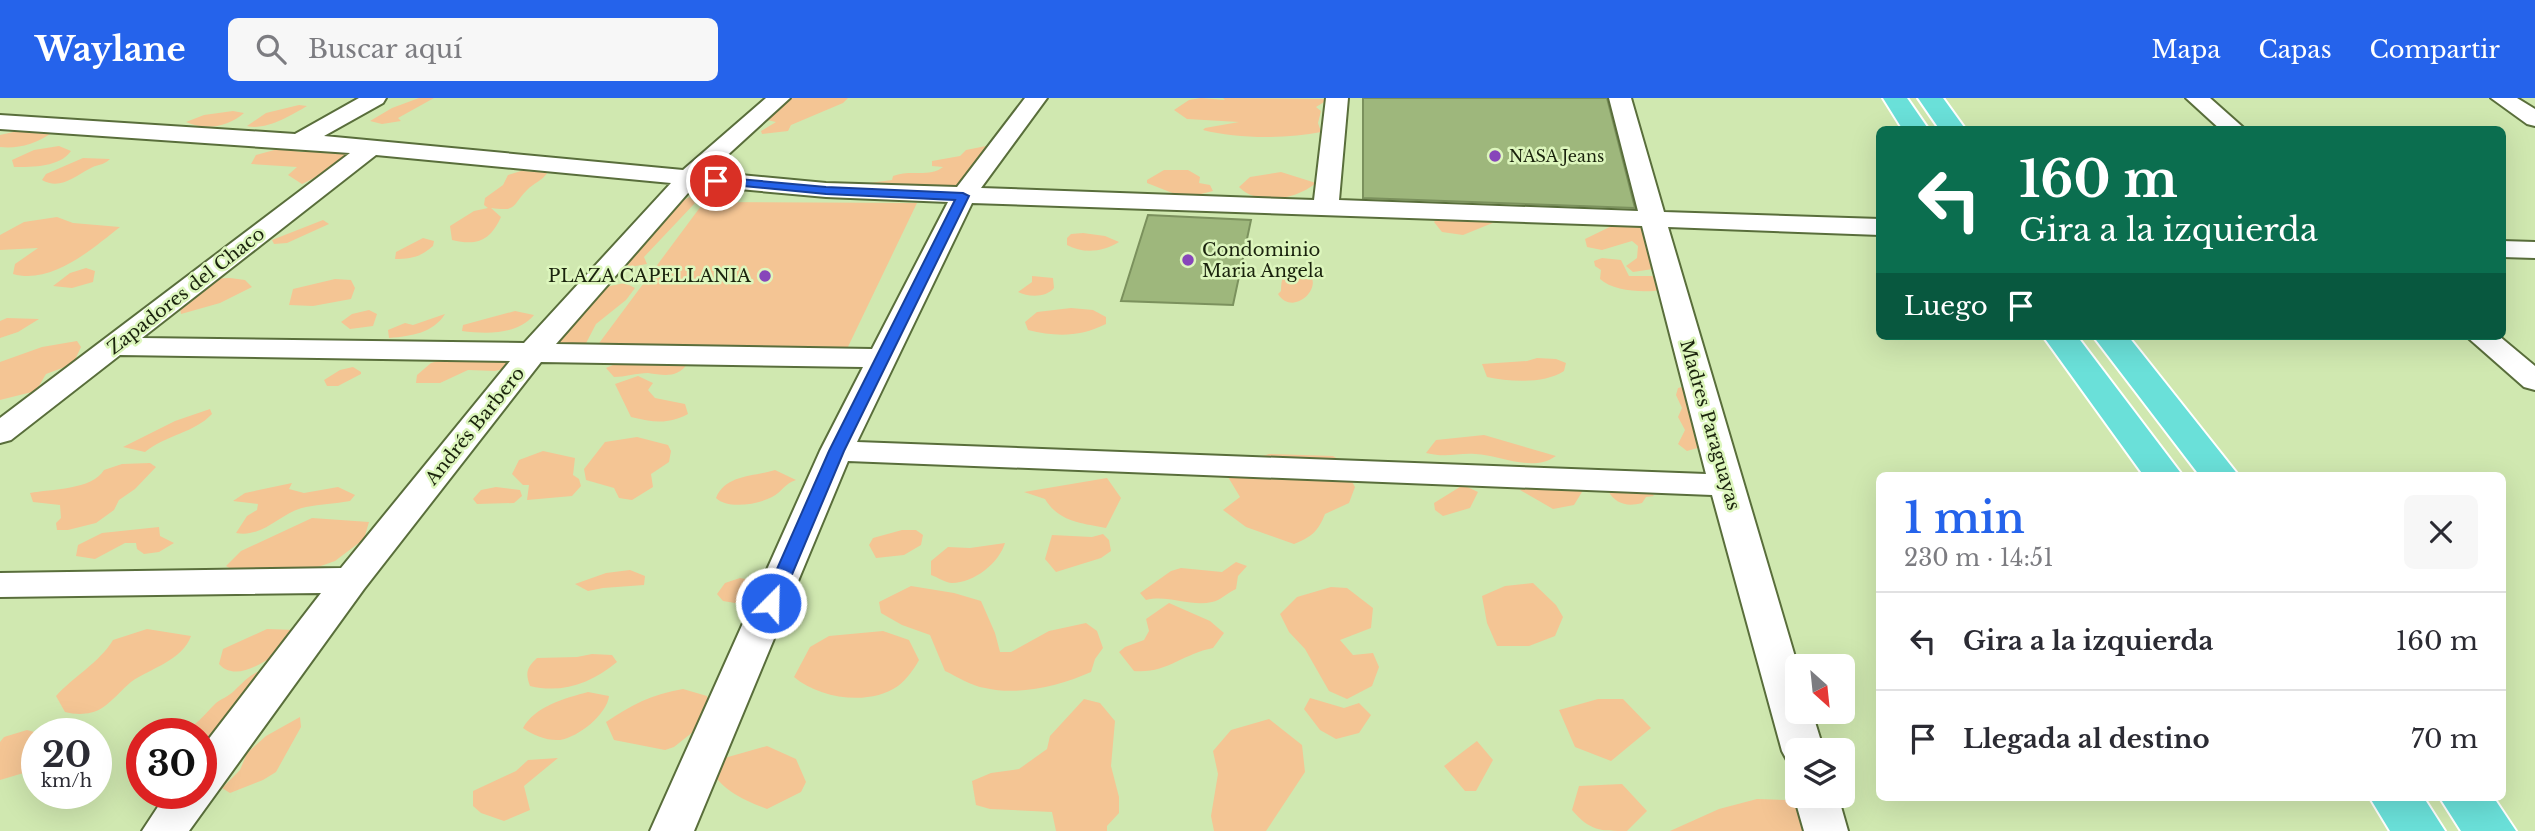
<!DOCTYPE html>
<html lang="es">
<meta charset="utf-8">
<style>
body{margin:0;font-family:"Libre Baskerville",serif;background:#f7f7f7;color:#2b2b33;height:100vh;display:flex;flex-direction:column;font-size:26px;white-space:nowrap}
*{box-sizing:border-box;margin:0}
p{font-size:23px;color:#7c7c81}
.icon{flex:none;width:38px;height:38px;fill:none;stroke:currentColor;stroke-width:2;stroke-linecap:round;stroke-linejoin:round}
.map{position:relative;flex:1;overflow:hidden}
.sheet{position:absolute;left:1876px;top:374px;width:630px;height:329px;display:flex;flex-direction:column;background:#fff;border-radius:10px;box-shadow:0 7px 28px #0002}
.sheet>*{flex:none}
.guide{position:absolute;left:1876px;top:28px;width:630px;height:214px;border-radius:10px;box-shadow:0 7px 28px #0002;background:#0b6e4f;color:#fff;overflow:hidden}
.needle{width:46px;rotate:153deg}
.buttons{position:absolute;left:1785px;top:556px;display:grid;gap:14px}
.buttons a{display:grid;place-items:center;width:70px;height:70px;border-radius:10px;background:#fff;box-shadow:0 7px 28px #0002;font-size:35px}
.speed{position:absolute;left:21px;top:620px;display:flex;gap:14px;font-size:35px;font-weight:700;text-align:center}
.speed>*{display:grid;place-content:center;width:91px;height:91px;border-radius:50%;background:#fff;box-shadow:0 7px 28px #0002;line-height:1}
.speed small{font-size:18px;font-weight:400}
.speed .limit{border:10px solid #d22;background:#fff;color:#111}
.pin{position:absolute;display:grid;place-items:center;width:60px;height:60px;color:#fff;margin:-30px;border:4px solid #fff;border-radius:50%;box-shadow:0 2px 7px #0007}
.me{position:absolute;width:77px;margin:-38px;rotate:23deg;stroke-linejoin:round;filter:drop-shadow(0 0 5px #0008)}
.turn{display:flex;align-items:center;gap:24px;height:147px;padding:0 28px;font-size:32px}
.turn .icon{width:91px;height:91px;stroke-width:2.5}
.turn b{display:block;font-size:49px;line-height:60px}
.then{display:flex;align-items:center;height:66px;padding:0 28px;background:#0003;gap:14px;font-size:26px}
.round{display:grid;place-items:center;flex:none;width:74px;height:74px;border-radius:10px;background:#f7f7f7}
.headline{display:flex;align-items:center;justify-content:space-between;height:119px;padding:0 28px}
h1{font-size:42px;font-weight:600;line-height:52px;color:#2563eb}
ul{padding:0;list-style:none}
li{display:flex;align-items:center;gap:21px;height:98px;padding:0 28px;border-top:2px solid #e1e1e2}
li div{flex:1}
li b{display:block;font-size:26px}
li em{font-style:normal}
header{display:flex;align-items:center;gap:42px;box-sizing:border-box;height:98px;padding:0 35px;background:#2563eb;color:#fff}
header strong{font-size:33px}
nav{display:flex;gap:38px;margin-inline-start:auto;font-size:24px}
.search{width:490px;height:63px;background:#f7f7f7;display:flex;align-items:center;gap:18px;box-sizing:border-box;padding:0 24px;border-radius:10px;color:#7c7c81;font-size:26px}
.map>svg:first-child{display:block}
.green{fill:#f4c594}
.building{fill:#9eb77c;stroke:#7b915d;stroke-width:2}
.lines{fill:none;stroke-linecap:round;stroke-linejoin:round}
.minor-casing{stroke:#596e3b;stroke-width:4}
.major-casing{stroke:#fff;stroke-width:4}
.minor{fill:#fff;fill-rule:evenodd}
.major{fill:#6ae0d9;fill-rule:evenodd}
.route{fill:#2563eb;stroke:#184099;stroke-width:2}
.poi-dot{fill:#8746ba;stroke:#ddf6bd;stroke-width:2.5}
.labels{text-anchor:middle;dominant-baseline:central;stroke-width:5;stroke-linejoin:round;paint-order:stroke}
.far-poi-label{font-size:16px;fill:#1a230d;stroke:#ddf6bd;text-anchor:start}
.poi-label{font-size:18px;fill:#1a230d;stroke:#ddf6bd;text-anchor:start}
.street-label{font-size:18px;fill:#1a230d;stroke:#ddf6bd}
</style>
<header>
<strong>Waylane</strong>
<div class="search"><svg class="icon" aria-label="search" viewBox="0 0 24 24"><circle cx="10" cy="10" r="6"/><path d="M15 15l6 6"/></svg>Buscar aquí</div>
<nav><a>Mapa</a><a>Capas</a><a>Compartir</a></nav>
</header>
<div class="map">
<svg width="2535" height="733" viewBox="0 0 2535 733">
<rect width="100%" height="100%" fill="#d0e8b0"/>
<path class="green" d="M419,0h15l-36,20 3,3 -19,3 -12,-3 22,-13z
M788,0h60l-5,5 -52,22 -3,6 -26,3 -1,-3 15,-9 -9,-2v-4z
M1201,0l24,2 -2,-2 106,1 -13,8 5,4 -3,12 3,9c-34,7 -84,7 -118,-2l2,-2 34,-6 -52,-3 -13,-9 15,-10z
M299,7l8,1c-15,9 -42,25 -60,20l19,-13z
M233,13l11,2c-16,14 -39,18 -58,9l18,-7z
M31,30l19,3v3c-15,10 -32,15 -50,13v-12z
M59,48l12,5c-11,16 -38,16 -57,16l-2,-7 22,-10z
M986,48c-4,13 -9,29 -21,37 -13,9 -81,17 -97,16 -6,-1 -10,-3 -16,-6l17,-10 23,-3 1,-4c17,-7 37,2 50,-9l-11,-1v-5l28,-5 6,-6z
M278,51l25,3 41,-1 4,10 -46,23 -14,-9 9,-8 -46,-3 5,-9z
M83,60l27,1c-7,7 -13,5 -21,10 -15,8 -29,21 -47,11l4,-6z
M1164,72h24l12,7 -1,6 11,2 3,6 -28,7 -38,-15v-3z
M521,73l27,1c-6,9 -14,11 -21,18 -15,15 -9,22 -36,18l10,9c-11,24 -24,29 -49,23l-2,-14 24,-15 14,-3 -4,-3 1,-7 18,-13 5,-10z
M1281,74l35,11c-19,16 -57,24 -77,4l11,-10z
M690,99l5,6 -51,54 3,7 -23,4v-5c11,-6 10,-10 16,-21 8,-13 36,-39 50,-45z
M704,104l213,1 -71,148 -252,-1z
M1442,116h37l16,8 -32,13 -21,-3 -8,-10z
M57,119l16,6 47,4c-27,21 -68,58 -107,47l2,-10 23,-16 -38,2v-15l24,-13z
M323,122l6,4 -42,19 -13,1 -2,-4z
M1622,123l25,2 8,43 -2,3 -20,3 -7,-6 11,-8 1,-12 -6,-5 -30,9 -15,-3 -2,-8z
M1083,135l22,3 14,6c-16,10 -36,12 -52,3v-7l4,-4z
M423,140l11,3 -1,5c-12,11 -22,13 -38,13l1,-7z
M1602,160l19,2 8,16h23l11,4 -2,10c-18,3 -48,1 -61,-11l1,-9 -6,-4 -1,-5z
M86,170l9,3 -2,11 -21,6 -19,-2 17,-13z
M1295,170c41,6 1,54 -17,26l3,-3c0,-12 2,-20 14,-23z
M1032,178l21,2 1,10c-8,10 -26,9 -36,4l14,-10z
M230,180l15,2 7,7 -32,16 -39,11 -2,-12 27,-23z
M335,181l16,1 4,8 -4,11 -38,7 -24,-1 4,-16z
M625,185l10,5 -9,12 -30,24 -13,25 -25,-4 8,-24 39,-34z
M1071,210l22,2 13,7v7c-26,13 -50,13 -78,6l-3,-8 12,-10z
M369,212l8,4 -4,12 -23,3 -9,-7 11,-8z
M515,213l19,4c-17,20 -47,19 -72,16l1,-6z
M445,216c-12,19 -33,22 -56,24l-1,-8 17,-7 8,2z
M7,220l32,1 -21,13 -18,6v-17z
M77,243l4,6 -8,17 -27,10 -10,17 -36,9v-38l42,-15z
M525,252l-14,17 -16,4 -27,-1 -28,13h-24l1,-8 14,-12 15,-4z
M1537,260l19,1 10,4 -2,8c-20,13 -54,11 -77,6l-5,-13 45,-3z
M622,263l66,2c-11,16 -25,12 -40,10 -12,0 -23,4 -34,4l-8,-9z
M353,269l8,5v2l-23,12h-11l-3,-6 16,-10z
M638,278l15,7 -5,7 7,8 30,6 3,10c-21,11 -35,8 -57,3l-16,-33z
M1693,286l25,58 -31,9 -9,-7 7,-14 -7,-13 4,-9 -6,-13 2,-7z
M210,311l2,5c-18,19 -46,21 -67,38l-22,-5 52,-26z
M1484,337l72,21c-24,17 -55,-1 -81,-2 -19,-1 -28,4 -49,-1l10,-13z
M637,339l31,8 3,6 -2,11 -18,12 2,13 -21,13 -13,-2 -5,-10 -28,-8 -2,-11 21,-27z
M543,353l32,7 -2,17 6,4 2,7 -9,10 -45,4 2,-15h-6l-11,-11 7,-14z
M1269,356l64,2 15,9 2,13 5,9 -6,16 -24,11c-7,18 -14,23 -31,30l-48,-17 -23,-17 17,-13 -12,-20c9,-16 25,-18 41,-23z
M150,365l6,4 -21,22 -16,11 -5,10 -18,13 -28,7h-11l-1,-7 5,-5 -1,-13 -27,-3 -3,-9c21,-4 62,-3 74,-23l18,-6z
M775,372l21,10c-11,3 -14,12 -24,17 -13,7 -44,13 -56,1 10,-24 38,-21 59,-28z
M1554,378l31,11 -11,18 -21,4 -33,-19z
M1107,380l14,20 -15,30c-25,-5 -47,-6 -61,-29l-21,-7z
M292,385l-3,6 15,4 34,-6 17,8 -5,6c-15,3 -30,3 -44,6 -26,5 -41,31 -70,26l11,-17 10,-6 1,-6 -25,-3 12,-8z
M1463,387l15,7 -8,16 -27,8 -8,-6 -1,-7z
M496,389l24,3 2,6 -8,7 -37,1 -4,-5 8,-9z
M1608,393h42l4,5 -8,1 -4,6c-15,4 -26,1 -34,-12z
M312,420l57,4 -5,17 -29,22 -54,19 -34,-2 -21,-12 15,-15z
M159,429l1,9 14,7 -15,9 -15,2 -7,-5 -1,-6h-11l-30,16 -19,-3 2,-11 24,-12z
M902,432h14l7,5 -2,10 -17,10 -28,3 -7,-13 4,-7z
M1103,436l6,6 2,11 -10,7 -45,14 -11,-13 7,-24 40,2z
M1005,445c-6,20 -31,40 -53,40 -6,0 -15,-6 -21,-8v-14l17,-14 22,1z
M1236,464l11,4 -9,10 -2,13c-8,3 -16,12 -24,13 -22,5 -44,-8 -66,-2l-6,-7 31,-22 10,-3 41,4z
M630,472l15,6 -1,9 -41,3 -15,3 -13,-7 31,-11z
M740,480l17,3 7,9 -10,12 -13,2 -18,-3 -6,-7 8,-11z
M1533,485l23,22 7,12 -8,19 -26,10h-32l-10,-23 -5,-27 23,-10z
M911,488l43,7 27,8 14,32 5,19h11l38,-21 37,-8 11,8 6,17 -8,11 -4,13c-31,14 -72,24 -106,16 -14,-2 -27,-11 -40,-17l-15,-36 -28,-10 -21,-12 -2,-11z
M1331,489l16,1 26,20 -2,20 -31,12 13,15 20,-2 6,14 -7,19 -25,13 -18,-8 -24,-42 -16,-17 -9,-18 17,-17z
M1169,505l41,18 14,12 -11,15c-31,6 -47,26 -79,23l-15,-19 6,-5 19,-7 5,-9 -3,-12z
M147,531l44,7c-8,24 -42,33 -60,46 -10,8 -18,19 -29,26 -11,7 -25,7 -37,4l-9,-16c17,-19 44,-34 57,-56z
M267,531l29,1 1,9c-18,12 -58,48 -78,25l4,-15z
M883,533l26,9 10,20c-5,9 -12,19 -21,26 -28,20 -78,13 -104,-9l16,-30 19,-11z
M592,556l20,1 5,7c-25,21 -55,32 -87,24 -5,-13 -3,-19 7,-28l40,-1z
M282,569l-81,121v-55h-20c19,-11 20,-15 34,-29 5,-5 13,-7 19,-13 17,-17 22,-22 48,-24z
M683,591l24,7 6,20 -39,31 -9,3 -51,-10 -8,-18c25,-17 46,-28 77,-33z
M588,594l21,4c-2,18 -30,41 -49,44 -13,1 -27,-5 -37,-12 12,-22 43,-30 65,-36z
M1310,600l34,10 15,-5 12,12 -12,18 -23,6 -16,-9 -16,-21z
M1084,601l16,4 15,18 -4,45 8,31v16l-12,13v5h-51l-4,-19 -62,-3 -14,-4 -4,-24 19,-8 28,-4 28,-20 3,-13z
M1598,601h25l28,29 -40,33 -36,-14 -16,-37z
M300,619l1,10 -25,45 -13,8 -33,13 -8,-5 18,-18 7,-17 19,-17z
M1269,621l33,26 3,27 -39,59h-52l-3,-15 7,-42 -5,-23 18,-21z
M27,632l11,3 -1,36 -37,11v-38l4,-5z
M1477,643l16,19 -17,31h-11l-21,-25z
M767,648l29,13 10,23 -5,10 -34,17c-26,-10 -48,-20 -60,-46z
M558,660l-34,28 6,24 -26,11 -23,-8 -8,-7v-15l43,-20 12,-11z
M1622,686l25,27 -20,20c-27,0 -37,0 -55,-21l7,-24z
M1757,701l61,2 29,30h-177l49,-22z"/>
<path class="building" d="M1363,0h244l28,110 -272,-10z
M1148,117l103,5 -18,85 -112,-4z"/>
<g class="lines">
<defs>
<path id="minor" d="M359,0h27l-3,5 -59,33 359,34 83,-72h24l-81,74 117,11 131,4 68,-89h22l-66,90 333,12 12,-102h22l-9,102 299,11 -29,-113h22l33,114 216,7v16l-212,-8 130,440 -1,45h15l12,39h-27v14l-9,-3 -6,-11 -70,-256 -864,-34 -154,370h-44l170,-380 43,-84 -322,-5 -177,227 -175,242h-47l25,-38h34v-44l120,-156 -321,4v-24l341,-5 169,-207 -390,-6 -109,85 -11,3v-25l350,-265 -350,-24v-14l295,19zM376,57l295,28 -147,160 -382,-5zM695,87l131,12 122,5 -76,147 -316,-5zM972,105l670,23 64,248 -849,-32z
M2186,0h24l36,32h-25z
M2491,0h26l18,11v17l-8,-2z
M2502,143l33,1v16l-33,-1z
M2466,238h33l36,30v24l-11,-3z
M1797,692v6h41l10,35h-44l-10,-35z"/>
<path id="major" d="M1883,0h24l22,32h-26z
M1918,0h25l23,32h-26z
M2043,238h34l106,140h-39z
M2093,238h35l111,140h-39z
M2370,700h54l21,33h-55z
M2440,700h54l22,33h-55z"/>
</defs>
<use href="#minor" class="minor-casing"/>
<use href="#major" class="major-casing"/>
<use href="#minor" class="minor"/>
<use href="#major" class="major"/>
</g>
<path class="route" d="M716,79l110,10 137,6 6,3 -125,255 -64,152 -3,4h-13l-2,-4 67,-152 126,-251 -129,-6 -114,-11 -2,-2z"/>
<g class="poi-dot">
<circle cx="1495" cy="58" r="7"/>
<circle cx="1188" cy="162" r="7"/>
<circle cx="765" cy="178" r="7"/>
</g>
<g class="labels">
<g class="far-poi-label">
<text x="1509" y="58">NASA Jeans</text>
</g>
<g class="poi-label">
<text x="1202" y="152">Condominio<tspan x="1202" dy="21">Maria Angela</tspan></text>
<text x="751" y="178" text-anchor="end">PLAZA CAPELLANIA</text>
</g>
<g class="street-label">
<text transform="translate(186 193) rotate(-38)">Zapadores del Chaco</text>
<text transform="translate(1710 327) rotate(74)">Madres Paraguayas</text>
<text transform="translate(475 328) rotate(-51)">Andrés Barbero</text>
</g>
</g>
</svg>
<div class="buttons">
<a><svg class="needle" viewBox="-14 -14 28 28"><path d="M0-13l5 13h-10z" fill="#e53935"/><path d="M0 13l5-13h-10z" fill="#7c7c81"/></svg></a>
<a><svg class="icon" aria-label="layers" viewBox="0 0 24 24"><path d="M12 4l9 5-9 5-9-5zM3 14l9 5 9-5"/></svg></a>
</div>
<div class="speed"><div>20<small>km/h</small></div><div class="limit">30</div></div>
<div class="pin" style="left:716px;top:83px;background:#d93025"><svg class="icon" aria-label="arrive" viewBox="0 0 24 24"><path d="M6 21V4h12l-3 4 3 4H6"/></svg></div>
<svg class="me" style="left:771px;top:505px" viewBox="-20 -20 40 40"><circle r="17" fill="#2563eb" stroke="#fff" stroke-width="3"/><path d="M0-11L8 9 0 5-8 9z" fill="#fff"/></svg>
<div class="guide">
<div class="turn"><svg class="icon" aria-label="left" viewBox="0 0 24 24"><path d="M17 20v-9H6M10 6l-5 5 5 5"/></svg><div><b>160 m</b>Gira a la izquierda</div></div>
<div class="then">Luego<svg class="icon" aria-label="arrive" viewBox="0 0 24 24"><path d="M6 21V4h12l-3 4 3 4H6"/></svg></div>
</div>
<section class="sheet">
<div class="headline"><div><h1>1 min</h1><p>230 m · 14:51</p></div><a class="round"><svg class="icon" aria-label="close" viewBox="0 0 24 24"><path d="M6 6l12 12M18 6L6 18"/></svg></a></div>
<ul>
<li><svg class="icon" aria-label="left" viewBox="0 0 24 24"><path d="M17 20v-9H6M10 6l-5 5 5 5"/></svg><div><b>Gira a la izquierda</b></div><em>160 m</em></li>
<li><svg class="icon" aria-label="arrive" viewBox="0 0 24 24"><path d="M6 21V4h12l-3 4 3 4H6"/></svg><div><b>Llegada al destino</b></div><em>70 m</em></li>
</ul>
</section>
</div>
